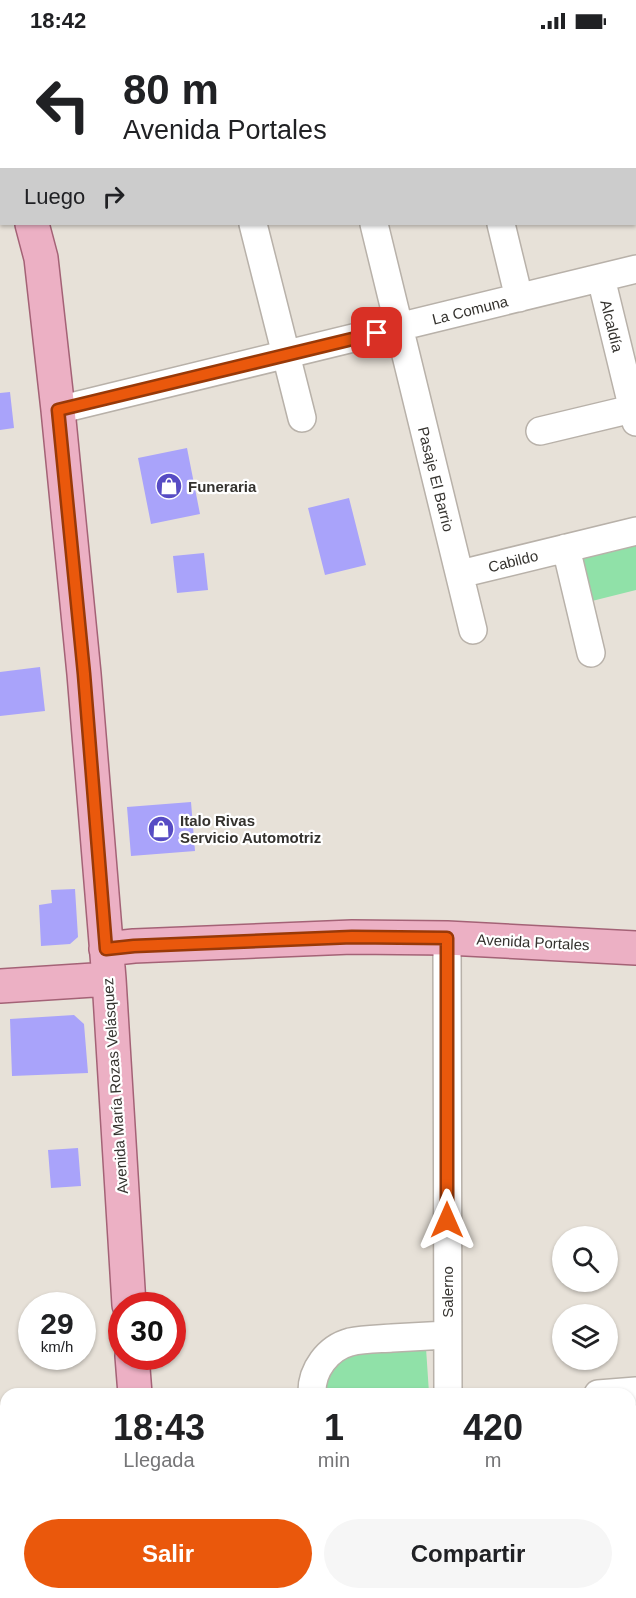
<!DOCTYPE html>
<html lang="es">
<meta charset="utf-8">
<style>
body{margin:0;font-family:Helvetica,sans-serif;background:#f6f6f6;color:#202124;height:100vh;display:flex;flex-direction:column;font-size:22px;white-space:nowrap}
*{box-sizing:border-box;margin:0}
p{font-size:20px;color:#757577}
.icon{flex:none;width:33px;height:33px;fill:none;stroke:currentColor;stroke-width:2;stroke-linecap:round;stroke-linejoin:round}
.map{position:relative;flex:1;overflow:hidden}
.details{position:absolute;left:0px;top:1346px;width:636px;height:212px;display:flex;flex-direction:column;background:#fff;border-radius:18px 18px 0 0;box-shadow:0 2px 4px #0004}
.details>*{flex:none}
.top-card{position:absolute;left:0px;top:0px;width:636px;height:183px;box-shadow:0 2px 4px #0004;background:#fff;color:#202124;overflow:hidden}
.buttons{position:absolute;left:552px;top:1184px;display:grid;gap:12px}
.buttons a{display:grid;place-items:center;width:66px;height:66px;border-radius:50%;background:#fff;box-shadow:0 2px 4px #0004;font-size:30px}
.speed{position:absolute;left:18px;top:1250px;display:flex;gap:12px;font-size:30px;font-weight:700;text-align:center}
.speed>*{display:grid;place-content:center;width:78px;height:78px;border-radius:50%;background:#fff;box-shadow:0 2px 4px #0004;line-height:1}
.speed small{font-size:15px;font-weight:400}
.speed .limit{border:9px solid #d22;background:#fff;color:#111}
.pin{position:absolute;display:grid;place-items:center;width:51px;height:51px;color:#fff;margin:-26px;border-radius:12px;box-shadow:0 3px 9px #0006}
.me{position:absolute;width:66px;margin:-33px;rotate:0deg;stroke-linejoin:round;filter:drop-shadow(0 0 4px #0008)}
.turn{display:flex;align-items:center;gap:21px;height:126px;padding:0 24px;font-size:27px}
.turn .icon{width:78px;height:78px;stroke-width:2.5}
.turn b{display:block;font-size:42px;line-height:51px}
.then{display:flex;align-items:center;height:57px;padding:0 24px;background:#0003;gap:12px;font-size:22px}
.eta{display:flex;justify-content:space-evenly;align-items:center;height:102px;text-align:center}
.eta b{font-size:36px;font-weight:600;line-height:42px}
.action{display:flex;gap:12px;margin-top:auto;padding:12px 24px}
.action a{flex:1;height:69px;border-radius:36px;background:#ea580c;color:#fff;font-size:24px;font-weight:600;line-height:69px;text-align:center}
.action a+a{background:#f6f6f6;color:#202124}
.status{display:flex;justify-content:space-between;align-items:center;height:42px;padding:0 30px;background:#fff;direction:ltr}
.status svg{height:16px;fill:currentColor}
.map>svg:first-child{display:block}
.green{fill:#90e1a8}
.building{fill:#a9a3fa}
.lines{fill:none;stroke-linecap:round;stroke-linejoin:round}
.minor-casing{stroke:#b8b1a9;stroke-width:30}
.major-casing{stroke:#a46276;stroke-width:36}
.minor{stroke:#fff;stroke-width:27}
.major{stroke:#ecb0c4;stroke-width:33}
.route-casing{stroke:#983908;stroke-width:15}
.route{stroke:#ea580c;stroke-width:10}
.labels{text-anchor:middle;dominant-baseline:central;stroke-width:4.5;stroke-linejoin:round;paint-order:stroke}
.street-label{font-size:15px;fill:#34322e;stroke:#fff}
.poi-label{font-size:15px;font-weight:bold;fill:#34322e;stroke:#fff;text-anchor:start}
</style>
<div class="status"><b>18:42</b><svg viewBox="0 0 49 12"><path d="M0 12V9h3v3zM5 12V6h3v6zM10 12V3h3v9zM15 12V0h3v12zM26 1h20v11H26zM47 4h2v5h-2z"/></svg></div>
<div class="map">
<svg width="636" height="1556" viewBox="0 0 636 1556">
<rect width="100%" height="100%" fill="#e7e1d8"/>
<path class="green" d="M636,497v51l-52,13 -12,-50z
M426,1306l3,45h-102l-1,-19 26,-22z"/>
<path class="building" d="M10,350l4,36 -14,2v-37z
M187,406l13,66 -49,10 -13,-66z
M349,456l17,67 -41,10 -17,-67z
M204,511l4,37 -31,3 -4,-37z
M40,625l5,44 -45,5v-44z
M191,760l4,49 -64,5 -4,-49z
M75,847l3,48 -8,7 -29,2 -2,-41 13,-2 -1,-13z
M74,973l10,9 4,49 -76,3 -2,-57z
M78,1106l3,38 -30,2 -3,-38z"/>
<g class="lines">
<defs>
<path id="minor" d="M457,0v2
M334,2l6,-2
M515,2l6,-2
M253,182l49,194
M374,182l99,406
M501,182l18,74
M601,236l35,144
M58,368l578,-141
M540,389l96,-23
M566,506l25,105
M460,532l176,-43
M447,896l1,456
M312,1352c-1,-24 16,-46 38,-52 13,-3 28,-3 42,-4 18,-1 37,-2 55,-3
M598,1352l38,-3
M449,1551l1,5"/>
<path id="major" d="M34,0v2
M0,23l2,8
M32,182l9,34 17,152 26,264 25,305 20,326
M106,907l28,-3 218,-9 95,1 189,10
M0,944l109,-7
M132,1314l3,38
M147,1551v5"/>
</defs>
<use href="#minor" class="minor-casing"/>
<use href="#major" class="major-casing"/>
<use href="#minor" class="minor"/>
<use href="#major" class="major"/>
</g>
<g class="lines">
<defs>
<path id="route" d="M377,291l-319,77 26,264 22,275 28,-3 218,-9 95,1v282"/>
</defs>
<use href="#route" class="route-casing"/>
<use href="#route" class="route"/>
</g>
<defs>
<symbol id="shop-disc" viewBox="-11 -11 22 22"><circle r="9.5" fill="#574cc4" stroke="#fff"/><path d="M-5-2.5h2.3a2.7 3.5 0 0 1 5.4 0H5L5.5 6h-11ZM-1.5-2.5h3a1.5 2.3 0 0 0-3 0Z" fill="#fff"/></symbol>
</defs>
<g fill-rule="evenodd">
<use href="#shop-disc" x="154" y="429" width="30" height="30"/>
<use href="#shop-disc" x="146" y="772" width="30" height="30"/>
</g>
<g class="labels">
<g class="street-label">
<text transform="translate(470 268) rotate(-14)">La Comuna</text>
<text transform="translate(612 284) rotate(76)">Alcaldía</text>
<text transform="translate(436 437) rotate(76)">Pasaje El Barrio</text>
<text transform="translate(513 519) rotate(-14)">Cabildo</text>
<text transform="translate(533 900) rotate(3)">Avenida Portales</text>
<text transform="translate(115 1044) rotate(-94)">Avenida María Rozas Velásquez</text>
<text transform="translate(447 1250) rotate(-90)">Salerno</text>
</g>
<g class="poi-label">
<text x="188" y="444">Funeraria</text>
<text x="180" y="778">Italo Rivas<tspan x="180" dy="17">Servicio Automotriz</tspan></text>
</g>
</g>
</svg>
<div class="buttons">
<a><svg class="icon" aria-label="search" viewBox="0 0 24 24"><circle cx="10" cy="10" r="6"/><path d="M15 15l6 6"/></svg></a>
<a><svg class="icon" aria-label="layers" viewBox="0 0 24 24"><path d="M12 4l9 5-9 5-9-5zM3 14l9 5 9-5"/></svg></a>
</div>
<div class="speed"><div>29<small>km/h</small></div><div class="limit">30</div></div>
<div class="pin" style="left:377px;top:291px;background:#d93025"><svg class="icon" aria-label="arrive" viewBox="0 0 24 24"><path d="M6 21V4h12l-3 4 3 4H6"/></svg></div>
<svg class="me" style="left:447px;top:1178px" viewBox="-20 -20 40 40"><path d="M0-17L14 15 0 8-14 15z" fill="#ea580c" stroke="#fff" stroke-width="4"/></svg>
<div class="top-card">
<div class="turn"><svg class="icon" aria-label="left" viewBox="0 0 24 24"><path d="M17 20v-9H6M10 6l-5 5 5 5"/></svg><div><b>80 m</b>Avenida Portales</div></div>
<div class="then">Luego<svg class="icon" aria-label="right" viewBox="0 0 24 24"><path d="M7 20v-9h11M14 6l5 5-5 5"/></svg></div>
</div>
<section class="details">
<div class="eta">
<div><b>18:43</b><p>Llegada</p></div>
<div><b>1</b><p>min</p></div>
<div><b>420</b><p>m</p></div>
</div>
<div class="action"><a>Salir</a><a>Compartir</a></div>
</section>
</div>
